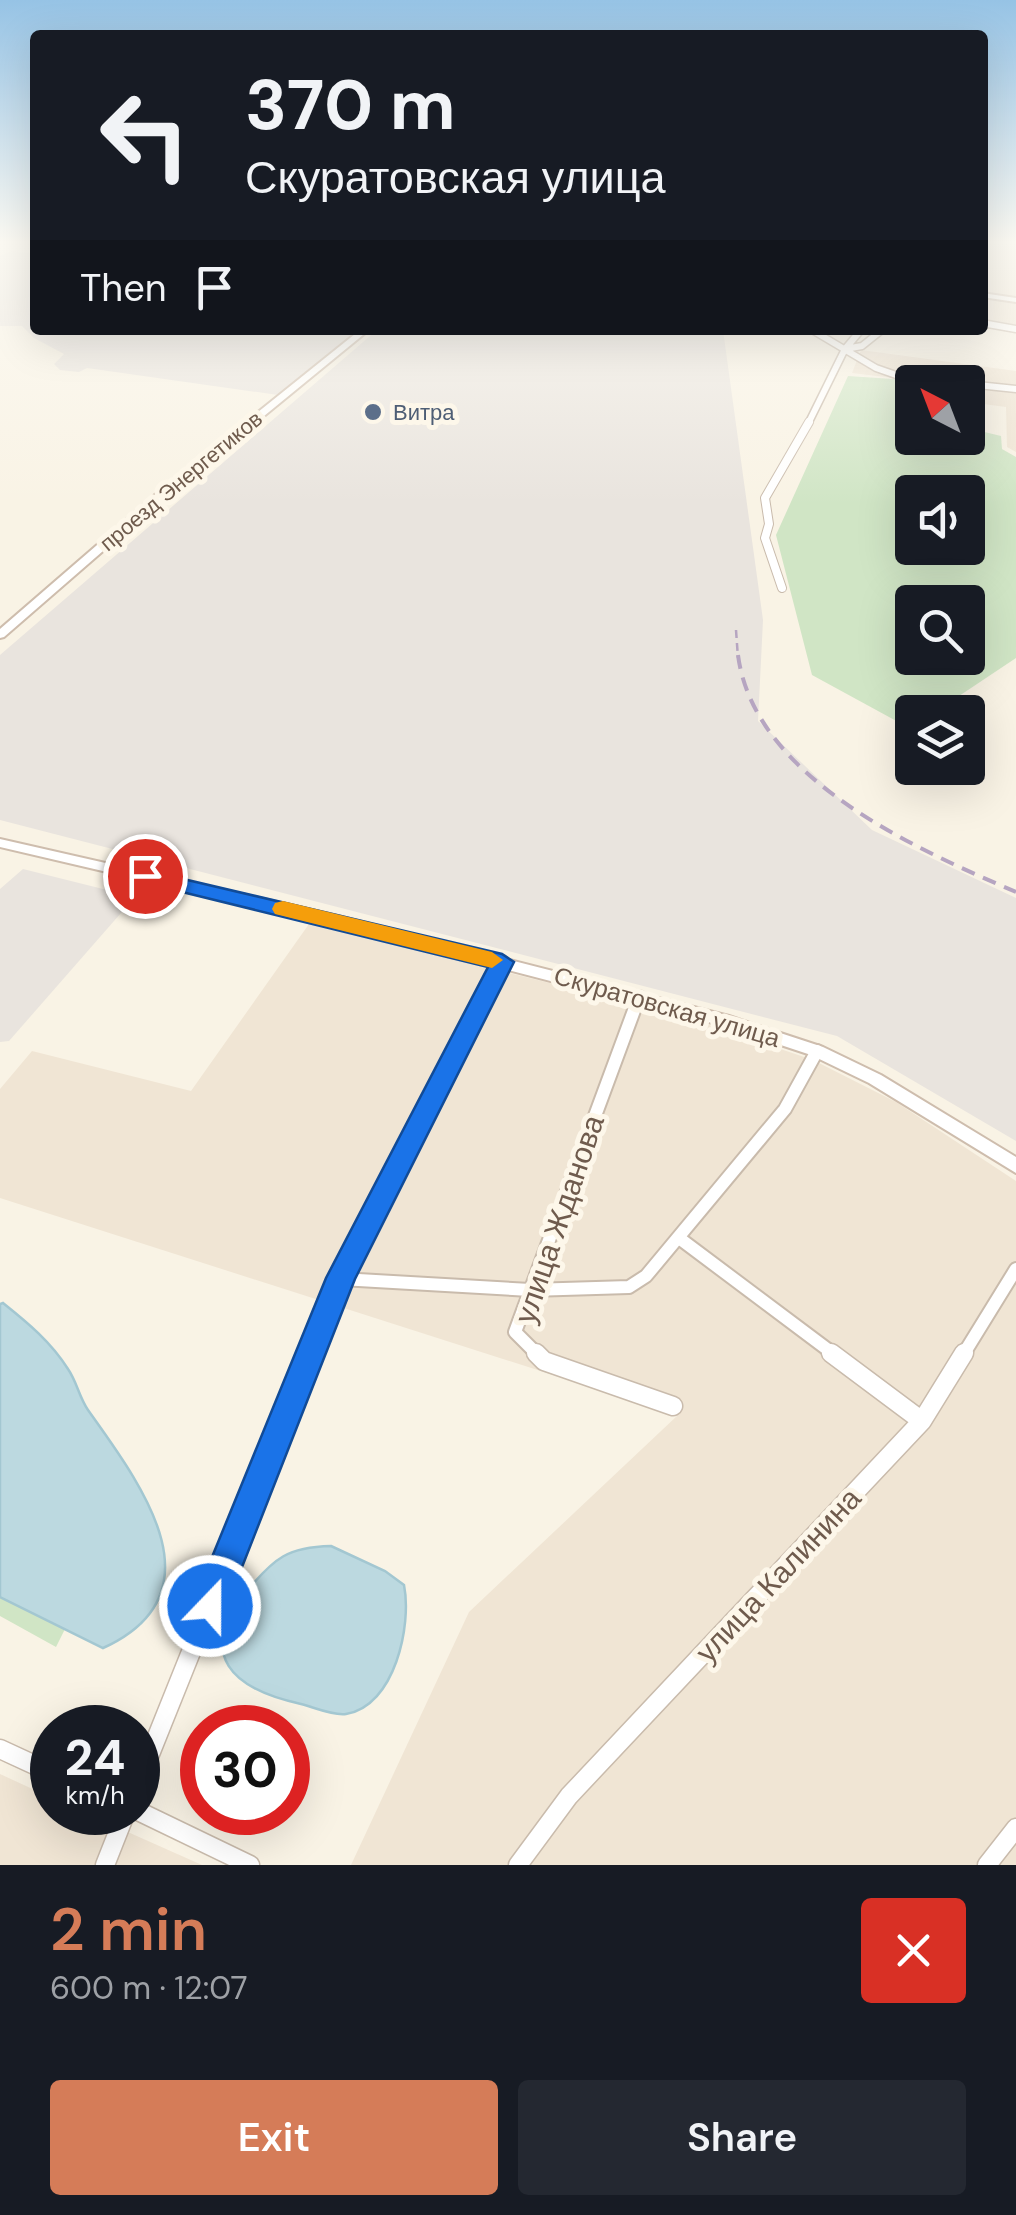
<!DOCTYPE html>
<meta charset="utf-8">
<style>
body{margin:0;font-family:"DM Sans",sans-serif;background:#242831;color:#f1f3f6;height:100vh;display:flex;flex-direction:column;font-size:38px;white-space:nowrap}
*{box-sizing:border-box;margin:0}
p{font-size:32px;color:#9ea1a6}
.icon{flex:none;width:55px;height:55px;fill:none;stroke:currentColor;stroke-width:2;stroke-linecap:round;stroke-linejoin:round}
.map{position:relative;height:1865px;overflow:hidden}
.sheet{display:flex;flex-direction:column;background:#171b24;flex:1}
.sheet>*{flex:none}
.top-card{position:absolute;left:30px;top:30px;width:958px;height:305px;border-radius:10px;box-shadow:0 10px 40px #0002;background:#171b24;color:#f1f3f6;overflow:hidden}
.needle{width:65px;rotate:318deg}
.fabs{position:absolute;left:895px;top:365px;display:grid;gap:20px}
.fabs a{display:grid;place-items:center;width:90px;height:90px;border-radius:10px;background:#171b24;box-shadow:0 10px 40px #0002;font-size:50px}
.speed{position:absolute;left:30px;top:1705px;display:flex;gap:20px;font-size:50px;font-weight:700;text-align:center}
.speed>*{display:grid;place-content:center;width:130px;height:130px;border-radius:50%;background:#171b24;box-shadow:0 10px 40px #0002;line-height:1}
.speed small{font-size:25px;font-weight:400}
.speed .limit{border:15px solid #d22;background:#fff;color:#111}
.pin{position:absolute;display:grid;place-items:center;width:85px;height:85px;color:#fff;margin:-42px;border:5px solid #fff;border-radius:50%;box-shadow:0 2px 10px #0007}
.me{position:absolute;width:110px;margin:-55px;rotate:22deg;stroke-linejoin:round;filter:drop-shadow(0 0 8px #0008)}
.turn{display:flex;align-items:center;gap:35px;height:210px;padding:0 50px;font-size:45px}
.turn .icon{width:130px;height:130px;stroke-width:2.5}
.turn b{display:block;font-size:70px;line-height:85px}
.then{display:flex;align-items:center;height:95px;padding:0 50px;background:#0003;gap:20px;font-size:38px}
.round{display:grid;place-items:center;flex:none;width:105px;height:105px;border-radius:10px;background:#242831}
.headline{display:flex;align-items:center;justify-content:space-between;height:170px;padding:0 50px}
h1{font-size:60px;font-weight:600;line-height:75px;color:#d57c58}
.button{display:flex;gap:20px;margin-top:auto;padding:20px 50px}
.button a{flex:1;height:115px;border-radius:10px;background:#d57c58;color:#fff;font-size:40px;font-weight:600;line-height:115px;text-align:center}
.button a+a{background:#242831;color:#f1f3f6}
.map>svg:first-child{display:block}
.residential{fill:#f0e5d4}
.industrial{fill:#e9e4de}
.green{fill:#d0e5c5;fill-rule:evenodd}
.water{fill:#bcd9e0;stroke:#a3c7d1;stroke-width:2.5}
.lines{fill:none;stroke-linecap:round;stroke-linejoin:round}
.street-far3-casing{stroke:#c9bbac;stroke-width:9}
.street-far2-casing{stroke:#c9bbac;stroke-width:10}
.street-far1-casing{stroke:#c9bbac;stroke-width:16}
.street-casing{stroke:#c9bbac;stroke-width:21}
.secondary-casing{stroke:#cebdad;stroke-width:4}
.street-far3{stroke:#fff;stroke-width:6}
.street-far2{stroke:#fff;stroke-width:8}
.street-far1{stroke:#fff;stroke-width:12}
.street{stroke:#fff;stroke-width:18}
.secondary{fill:#fff;fill-rule:evenodd}
.rail-far1{stroke:#b6a5c1;stroke-width:2.5;stroke-dasharray:8 5;stroke-linecap:butt}
.rail{stroke:#b6a5c1;stroke-width:4;stroke-dasharray:14 9;stroke-linecap:butt}
.route{fill:#1a73e8;stroke:#114b97;stroke-width:2.5}
.slow{fill:#f59e0b}
.service-dot{fill:#5c6f8a;stroke:#fdf7ea;stroke-width:4}
.labels{text-anchor:middle;dominant-baseline:central;stroke-width:10;stroke-linejoin:round;paint-order:stroke}
.far-service-label{font-size:22px;fill:#4e5e75;stroke:#fdf7ea;text-anchor:start}
.far-street-label{font-size:22px;fill:#6f5b4d;stroke:#fdf7ea}
.street-label{font-size:25px;fill:#6f5b4d;stroke:#fdf7ea}
.near-street-label{font-size:30px;fill:#6f5b4d;stroke:#fdf7ea}
</style>
<div class="map">
<svg width="1016" height="1865" viewBox="0 0 1016 1865">
<rect width="100%" height="100%" fill="#f9f3e5"/>
<path class="residential" d="M985,242h31v83l-33,-5z
M861,350l155,21v81l-9,-5 -1,-40 -38,-5v-20h-41l-75,-9z
M309,924l371,91 133,45 83,42 120,79v684h-665l118,-253 209,-197 -678,-217v-109l32,-38 159,40z
M0,1774l52,24v14l33,1 117,52h-202z"/>
<path class="industrial" d="M12,251l23,3v76h324l-81,65 -191,-27 -8,4 -19,-2 -6,-6 10,-10 -30,-16 -12,-12h-22v-70z
M377,330h346l40,290 -5,101 114,109 144,68v243l-179,-105 -837,-216v-165z
M23,869l112,28 -126,144 -9,1v-153z"/>
<path class="green" d="M848,376l89,6h-25v56h56v-10l33,8 1,13 14,8v201l-81,54h-23l-1,17 -99,-54 -36,-140zM912,492h56v56h-56zM912,602h56v56h-56z
M0,1585l69,36 -13,26 -56,-31z"/>
<path class="water" d="M3,1303c25,20 48,39 65,66 9,13 11,28 20,41 52,73 136,183 15,238l-103,-51v-293z
M331,1546l54,25 19,14c8,40 -9,121 -58,129 -13,2 -33,-7 -45,-10 -69,-15 -106,-49 -54,-113 27,-33 41,-44 84,-45z"/>
<g class="lines">
<defs>
<path id="street-far3" d="M982,323l34,6
M812,330l64,38 20,7 55,7
M845,349l17,-3 20,-16
M968,384l48,5
M808,424l37,-75 16,-19"/>
<path id="street-far2" d="M782,588l-17,-50 4,-14 -4,-26 44,-76"/>
<path id="street-far1" d="M679,1238l156,117
M341,1279l189,11 99,-3 17,-11 139,-167 32,-58
M310,1355l31,-76 161,-317
M538,1355l-23,-23 124,-335
M963,1355l53,-86"/>
<path id="street" d="M536,1353l8,8 129,45
M831,1353l91,68
M0,1749l52,24
M138,1784l173,-431
M138,1811l112,54
M105,1865l21,-53
M518,1865l51,-69 353,-375 42,-68
M987,1865l29,-37"/>
<path id="secondary" d="M982,293l34,5v4l-34,-5z
M360,330h9l-205,168 -160,139 -4,1v-9l156,-135z
M0,839l338,77 391,100 94,31 58,28 135,82v16l-147,-90 -58,-28 -91,-30 -382,-99 -338,-79z"/>
</defs>
<use href="#street-far3" class="street-far3-casing"/>
<use href="#street-far2" class="street-far2-casing"/>
<use href="#street-far1" class="street-far1-casing"/>
<use href="#street" class="street-casing"/>
<use href="#secondary" class="secondary-casing"/>
<use href="#street-far3" class="street-far3"/>
<use href="#street-far2" class="street-far2"/>
<use href="#street-far1" class="street-far1"/>
<use href="#street" class="street"/>
<use href="#secondary" class="secondary"/>
<path class="rail-far1" d="M736,630l2,28"/>
<path class="rail" d="M738,655c16,123 178,194 278,237"/>
</g>
<linearGradient id="sky" x2="0" y2="1"><stop stop-color="#96c3e5"/><stop offset="0.48" stop-color="#fcfaf3"/><stop offset="1" stop-color="#fcfaf3" stop-opacity="0"/></linearGradient>
<rect width="1016" height="504" fill="url(#sky)"/>
<path class="route" d="M145,870l357,84 12,8 -159,317 -133,339 -12,5 -13,-5 -5,-12 134,-328 162,-311 -351,-86 -3,-5z"/>
<path class="slow" d="M283,901l209,51 11,8 -11,8 -217,-54 -3,-5 3,-6z"/>
<circle class="service-dot" cx="373" cy="412" r="10"/>
<g class="labels">
<g class="far-service-label">
<text x="393" y="412">Витра</text>
</g>
<g class="far-street-label">
<text transform="translate(181 481) rotate(-40)">проезд Энергетиков</text>
</g>
<g class="street-label">
<text transform="translate(667 1007) rotate(16)">Скуратовская улица</text>
</g>
<g class="near-street-label">
<text transform="translate(559 1219) rotate(-71)">улица Жданова</text>
<text transform="translate(778 1575) rotate(-47)">улица Калинина</text>
</g>
</g>
</svg>
<div class="fabs">
<a><svg class="needle" viewBox="-14 -14 28 28"><path d="M0-13l5 13h-10z" fill="#e53935"/><path d="M0 13l5-13h-10z" fill="#9ea1a6"/></svg></a>
<a><svg class="icon" aria-label="sound" viewBox="0 0 24 24"><path d="M4 9h4l5-4v14l-5-4H4zM17 9q2 3 0 6"/></svg></a>
<a><svg class="icon" aria-label="search" viewBox="0 0 24 24"><circle cx="10" cy="10" r="6"/><path d="M15 15l6 6"/></svg></a>
<a><svg class="icon" aria-label="layers" viewBox="0 0 24 24"><path d="M12 4l9 5-9 5-9-5zM3 14l9 5 9-5"/></svg></a>
</div>
<div class="speed"><div>24<small>km/h</small></div><div class="limit">30</div></div>
<div class="pin" style="left:145px;top:876px;background:#d93025"><svg class="icon" aria-label="arrive" viewBox="0 0 24 24"><path d="M6 21V4h12l-3 4 3 4H6"/></svg></div>
<svg class="me" style="left:210px;top:1606px" viewBox="-20 -20 40 40"><circle r="17" fill="#1a73e8" stroke="#fff" stroke-width="3"/><path d="M0-11L8 9 0 5-8 9z" fill="#fff"/></svg>
<div class="top-card">
<div class="turn"><svg class="icon" aria-label="left" viewBox="0 0 24 24"><path d="M17 20v-9H6M10 6l-5 5 5 5"/></svg><div><b>370 m</b>Скуратовская улица</div></div>
<div class="then">Then<svg class="icon" aria-label="arrive" viewBox="0 0 24 24"><path d="M6 21V4h12l-3 4 3 4H6"/></svg></div>
</div>
</div>
<section class="sheet">
<div class="headline"><div><h1>2 min</h1><p>600 m · 12:07</p></div><a class="round" style="background:#d93025;color:#fff"><svg class="icon" aria-label="close" viewBox="0 0 24 24"><path d="M6 6l12 12M18 6L6 18"/></svg></a></div>
<div class="button"><a>Exit</a><a>Share</a></div>
</section>
